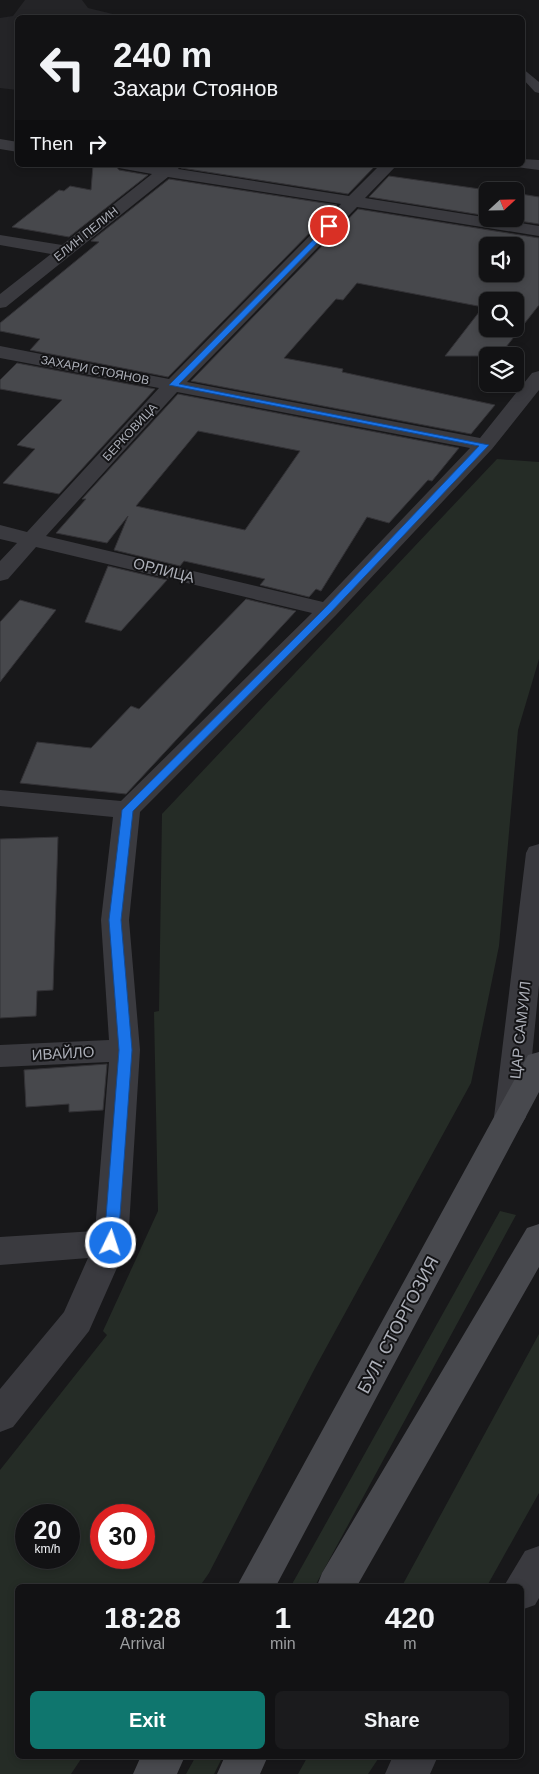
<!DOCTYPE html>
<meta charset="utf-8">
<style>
body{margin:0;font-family:Arial,sans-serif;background:#1b1b1d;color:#f1f3f6;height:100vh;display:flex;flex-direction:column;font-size:19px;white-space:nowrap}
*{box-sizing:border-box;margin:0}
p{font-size:16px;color:#9c9ea0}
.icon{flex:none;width:28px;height:28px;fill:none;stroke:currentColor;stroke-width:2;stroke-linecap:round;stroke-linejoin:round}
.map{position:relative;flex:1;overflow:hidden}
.drawer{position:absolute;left:15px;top:1584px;width:509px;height:175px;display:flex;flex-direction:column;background:#121214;border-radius:8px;box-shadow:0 2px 8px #0003,0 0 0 1px #313234}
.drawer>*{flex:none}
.banner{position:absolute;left:15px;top:15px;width:510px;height:152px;border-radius:8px;box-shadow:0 2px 8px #0003,0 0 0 1px #313234;background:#121214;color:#f1f3f6;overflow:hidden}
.needle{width:32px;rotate:68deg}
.buttons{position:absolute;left:479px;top:182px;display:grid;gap:10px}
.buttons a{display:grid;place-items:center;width:45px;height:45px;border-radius:8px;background:#121214;box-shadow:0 2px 8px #0003,0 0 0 1px #313234;font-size:25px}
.speed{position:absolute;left:15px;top:1504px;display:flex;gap:10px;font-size:25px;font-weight:700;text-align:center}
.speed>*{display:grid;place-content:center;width:65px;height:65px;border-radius:50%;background:#121214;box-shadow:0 2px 8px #0003,0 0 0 1px #313234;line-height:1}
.speed small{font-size:12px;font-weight:400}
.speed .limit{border:8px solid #d22;background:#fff;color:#111}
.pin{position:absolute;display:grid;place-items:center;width:42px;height:42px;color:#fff;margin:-21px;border:2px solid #fff;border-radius:50%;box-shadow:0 1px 5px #0007}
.me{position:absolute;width:55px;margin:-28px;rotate:4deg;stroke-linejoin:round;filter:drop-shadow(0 0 4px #0008)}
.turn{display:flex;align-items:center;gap:18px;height:105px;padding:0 15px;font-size:22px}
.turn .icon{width:65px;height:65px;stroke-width:2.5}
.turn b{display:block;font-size:35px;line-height:42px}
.then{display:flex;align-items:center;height:48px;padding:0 15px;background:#0003;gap:10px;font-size:19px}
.eta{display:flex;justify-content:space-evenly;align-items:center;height:85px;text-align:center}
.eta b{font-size:30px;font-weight:600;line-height:35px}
.primary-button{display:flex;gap:10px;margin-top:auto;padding:10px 15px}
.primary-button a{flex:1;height:58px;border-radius:8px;background:#0f766e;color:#fff;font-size:20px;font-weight:600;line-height:58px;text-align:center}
.primary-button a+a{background:#1b1b1d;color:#f1f3f6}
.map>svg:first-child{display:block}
.built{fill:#242427}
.green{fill:#252c26;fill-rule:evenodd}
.building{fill:#47484c;stroke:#333236;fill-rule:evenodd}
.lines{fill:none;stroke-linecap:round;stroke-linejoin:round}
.service{fill:#3a3a3f;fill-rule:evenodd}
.minor{fill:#3a3a3f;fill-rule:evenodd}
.tertiary{fill:#3a3a3f;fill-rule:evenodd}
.secondary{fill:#48494e;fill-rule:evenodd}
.route{fill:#1a73e8;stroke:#114b97}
.labels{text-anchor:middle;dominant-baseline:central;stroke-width:4;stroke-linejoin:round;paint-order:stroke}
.far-street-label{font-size:12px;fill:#acafb8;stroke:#131315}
.street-label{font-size:15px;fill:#acafb8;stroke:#131315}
.near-street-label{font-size:18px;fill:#acafb8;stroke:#131315}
</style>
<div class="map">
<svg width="539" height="1774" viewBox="0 0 539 1774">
<rect width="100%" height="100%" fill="#18181a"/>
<path class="built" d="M25,0h57l6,8 37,9 -107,1 -1,72 -17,-2v-70l13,-2z"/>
<path class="green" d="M497,459l42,3v197l-21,71 -19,216 -28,137 -156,285 -106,205 -9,13h-182v170h65l-12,18h-71v-304l107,-135 -4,-4 55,-120 -4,-199 5,-1 3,-197zM26,1515h43v43h-43zM101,1515h43v43h-43z
M500,1211l16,4 -201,371h-24z
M539,1334v159l-52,93h-85z
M196,1756h27l-9,18h-28z
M308,1756h72l-12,18h-70z"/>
<path class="building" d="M93,165h22l4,5 29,5 -79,62 -57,-10 47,-37 5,1 6,-5 21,4z
M183,165h193l-28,29 -167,-26z
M389,176l105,15h11h-17v25l-119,-19z
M169,179l168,26 -169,172 -138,-27 10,-11 -40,-8v-8l99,-81 -8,-1z
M515,193l24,4v27l-33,-5h9z
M358,209l181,29v67l-40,51h-54l38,-49 -126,-24 -14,17 -7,-1 -52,59 59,11 -1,3 153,33 -24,29 -280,-53zM488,246h27v28h-27zM488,301h27v28h-27z
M17,363l138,26 -96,105 -56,-11 32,-34 -18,-4 45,-45 -62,-11v-9z
M178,394l281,54 -27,33 -4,-1 -39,43 -22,-6 -46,74 -5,-2 -7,8 -49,-12 5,-6 -81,-18 -4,5 -66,-16 14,-34 -21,27 -51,-10 30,-34h-4zM198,431l102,20 -55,79 -109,-24z
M108,566l59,14 -46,51 -36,-9z
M246,599l50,12 -170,183 -106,-11 17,-41 54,6 40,-42 8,3z
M20,600l36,10 -56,72v-60z
M58,837l-5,153 -16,1 -1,25 -36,2v-179z
M107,1064l-4,46 -34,2v-8l-43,3 -2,-37z"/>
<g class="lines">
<path class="service" d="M522,68l17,14v11l-4,-1 -13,-14z"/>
<path class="minor" d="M0,139l18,3v10l-18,-3z
M522,159l17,1v10l-23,-3 -1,-2h7z
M117,165h64l-3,4 171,27 31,-31h17l-32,33 174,28v10l-182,-29 -170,175 293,56 52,-65 7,-2v19l-47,59 -156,166 -196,197 -11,108 11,130 -12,193 -39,88 -76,96 -13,5v-43l64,-77 24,-54 -88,7v-28l95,-6 14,-169 -109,5v-22l109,-5 -8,-120 12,-103 -113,-11v-16l121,11 191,-188 -276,-66 -28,32 -8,2v-20l17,-18 -17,-4v-14l27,7 132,-144 -159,-30v-12l169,33 172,-175 -173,-27 -162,130 -6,1v-14l51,-40 -51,-9v-10l62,10 90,-71 -33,-6zM177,392l293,56 -147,154 -277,-66z"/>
<path class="tertiary" d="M539,844v141l-13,132 -5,8 -11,4 -11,-4 -5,-8 32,-264 3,-6z
M539,1546v52l-4,7 -14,5v-24h-17l21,-35z
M393,1756h45l-8,18h-45z"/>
<path class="secondary" d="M539,1052v40l-263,494h-39l291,-531z
M539,1224v43l-182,319h-40l5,-13 205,-345z
M141,1756h44l-8,18h-44z
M225,1756h43l-8,18h-43z"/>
</g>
<path class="route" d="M329,224l3,4 -153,156 310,61 -158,167 -198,199 -12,109 11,130 -14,193 -2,4h-10l-2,-4 15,-193 -10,-130 13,-110 203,-202 154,-162 -310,-61z"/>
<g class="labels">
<g class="far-street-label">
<text transform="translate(86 234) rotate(-39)">ЕЛИН ПЕЛИН</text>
<text transform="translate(95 370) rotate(11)">ЗАХАРИ СТОЯНОВ</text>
<text transform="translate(130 432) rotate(-47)">БЕРКОВИЦА</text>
</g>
<g class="street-label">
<text transform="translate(164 570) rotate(14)">ОРЛИЦА</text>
<text transform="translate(520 1030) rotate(-84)">ЦАР САМУИЛ</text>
<text transform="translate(63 1053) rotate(-3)">ИВАЙЛО</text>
</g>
<g class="near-street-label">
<text transform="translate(398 1325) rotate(-62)">БУЛ. СТОРГОЗИЯ</text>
</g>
</g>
</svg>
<div class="buttons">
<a><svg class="needle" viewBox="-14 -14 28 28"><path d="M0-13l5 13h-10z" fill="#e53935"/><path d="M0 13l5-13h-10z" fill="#9c9ea0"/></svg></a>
<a><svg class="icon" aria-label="sound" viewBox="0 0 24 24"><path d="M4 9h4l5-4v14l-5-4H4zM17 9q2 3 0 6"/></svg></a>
<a><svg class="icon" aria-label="search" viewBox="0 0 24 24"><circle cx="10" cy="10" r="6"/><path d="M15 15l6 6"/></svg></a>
<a><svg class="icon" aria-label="layers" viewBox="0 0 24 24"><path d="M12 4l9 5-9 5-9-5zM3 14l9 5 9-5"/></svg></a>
</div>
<div class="speed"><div>20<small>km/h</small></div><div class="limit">30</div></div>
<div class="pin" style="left:329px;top:226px;background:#d93025"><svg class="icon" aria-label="arrive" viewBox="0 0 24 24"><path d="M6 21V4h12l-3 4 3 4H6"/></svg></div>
<svg class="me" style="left:111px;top:1243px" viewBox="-20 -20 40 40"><circle r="17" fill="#1a73e8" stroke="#fff" stroke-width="3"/><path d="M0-11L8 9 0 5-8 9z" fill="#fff"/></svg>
<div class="banner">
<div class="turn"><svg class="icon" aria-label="left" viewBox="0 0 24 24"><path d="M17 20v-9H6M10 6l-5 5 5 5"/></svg><div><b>240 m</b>Захари Стоянов</div></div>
<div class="then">Then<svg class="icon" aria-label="right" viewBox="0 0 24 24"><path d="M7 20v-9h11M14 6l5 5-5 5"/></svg></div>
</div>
<section class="drawer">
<div class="eta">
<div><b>18:28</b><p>Arrival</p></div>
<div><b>1</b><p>min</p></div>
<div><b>420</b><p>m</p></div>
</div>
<div class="primary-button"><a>Exit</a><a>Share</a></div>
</section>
</div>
